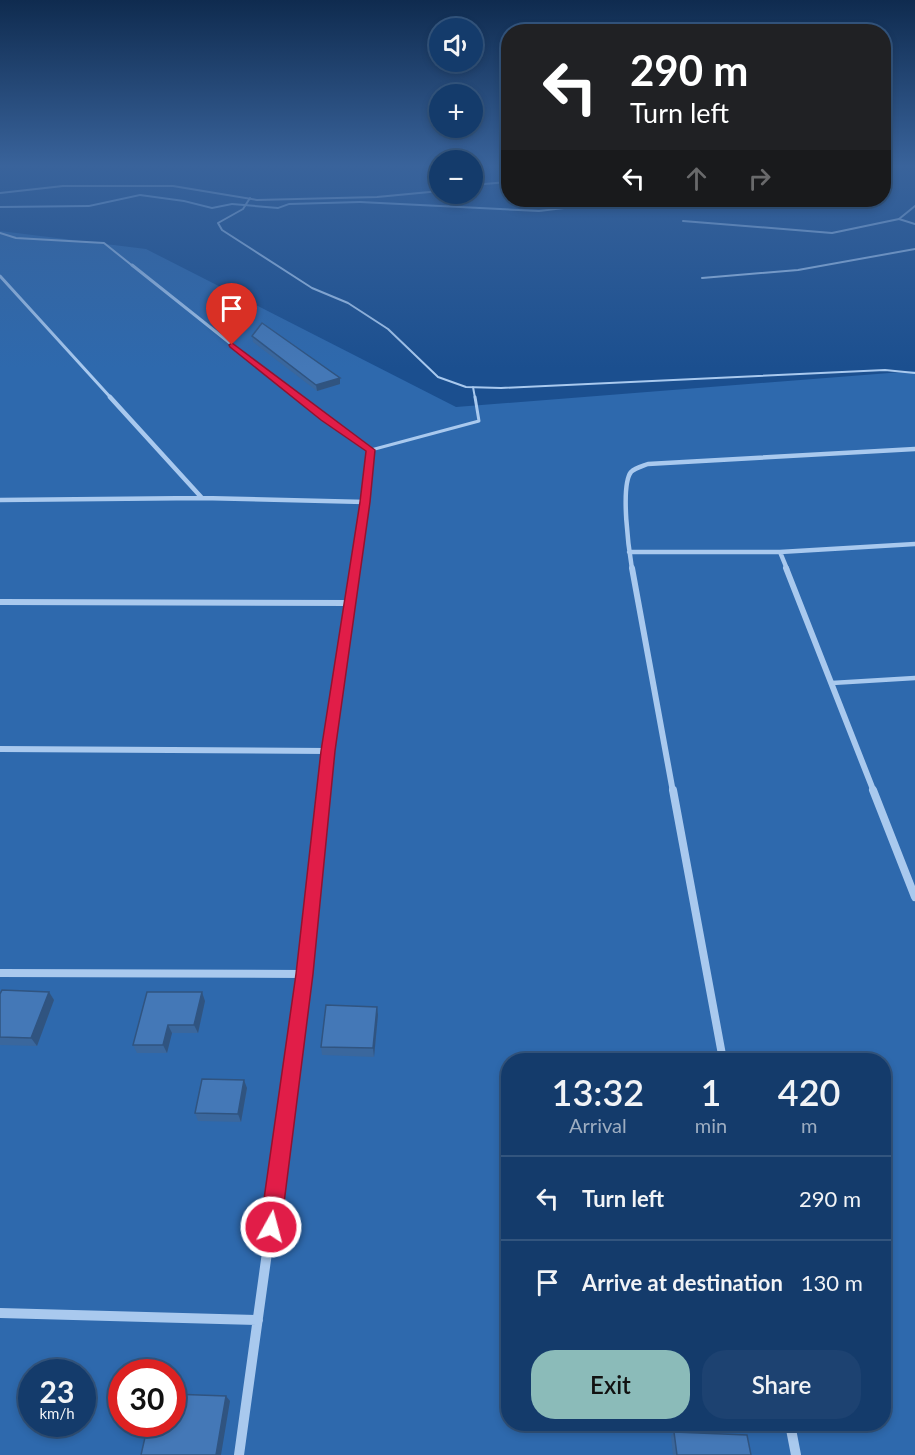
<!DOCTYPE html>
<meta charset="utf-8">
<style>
body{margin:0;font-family:Lato,sans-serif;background:#1d4271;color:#f1f3f6;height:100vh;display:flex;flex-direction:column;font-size:22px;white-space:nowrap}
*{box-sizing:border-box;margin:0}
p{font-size:20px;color:#9dadc1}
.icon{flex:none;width:33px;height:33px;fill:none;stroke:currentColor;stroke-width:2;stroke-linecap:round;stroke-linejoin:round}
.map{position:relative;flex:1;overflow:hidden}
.side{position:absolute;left:501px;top:1053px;width:390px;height:378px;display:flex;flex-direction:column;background:#143b6b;border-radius:24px;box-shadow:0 3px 9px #0003,0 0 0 2px #33557e}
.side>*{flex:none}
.top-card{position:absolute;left:501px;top:24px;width:390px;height:183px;border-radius:24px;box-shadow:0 3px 9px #0003,0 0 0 2px #33557e;background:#202124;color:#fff;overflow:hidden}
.tools{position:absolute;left:429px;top:18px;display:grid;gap:12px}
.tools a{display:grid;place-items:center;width:54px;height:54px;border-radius:50%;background:#143b6b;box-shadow:0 3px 9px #0003,0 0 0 2px #33557e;font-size:30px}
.speed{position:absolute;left:18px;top:1359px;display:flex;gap:12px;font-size:30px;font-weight:700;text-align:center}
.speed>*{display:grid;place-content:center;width:78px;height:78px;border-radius:50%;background:#143b6b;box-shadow:0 3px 9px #0003,0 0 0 2px #33557e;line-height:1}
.speed small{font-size:15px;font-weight:400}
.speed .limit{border:9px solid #d22;background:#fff;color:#111}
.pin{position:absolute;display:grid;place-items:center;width:51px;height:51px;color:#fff;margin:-62px -26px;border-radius:50% 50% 50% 0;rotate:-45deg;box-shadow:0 0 6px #0007}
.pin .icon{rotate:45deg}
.me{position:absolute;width:66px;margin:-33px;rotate:7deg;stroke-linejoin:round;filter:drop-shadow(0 0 4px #0008)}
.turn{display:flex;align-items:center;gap:21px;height:126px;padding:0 30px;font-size:27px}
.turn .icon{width:78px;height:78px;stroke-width:2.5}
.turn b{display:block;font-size:42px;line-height:51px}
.lanes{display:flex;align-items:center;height:57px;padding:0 30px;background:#0003;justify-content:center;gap:30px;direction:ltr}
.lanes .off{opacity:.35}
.eta{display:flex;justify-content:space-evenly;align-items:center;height:102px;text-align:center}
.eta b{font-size:36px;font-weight:600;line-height:42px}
.button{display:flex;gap:12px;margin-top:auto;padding:12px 30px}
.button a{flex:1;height:69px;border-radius:24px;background:#8bbbb9;color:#111;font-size:24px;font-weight:600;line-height:69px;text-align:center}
.button a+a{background:#1d4271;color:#f1f3f6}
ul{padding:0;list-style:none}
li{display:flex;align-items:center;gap:18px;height:84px;padding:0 30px;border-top:2px solid #33557e}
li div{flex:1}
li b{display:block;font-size:22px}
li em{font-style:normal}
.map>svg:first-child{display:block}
.green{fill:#2e69ad;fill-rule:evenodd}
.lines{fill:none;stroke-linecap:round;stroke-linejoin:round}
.stream{fill:#9cc4f0;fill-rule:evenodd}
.service-far2{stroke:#a9c9ee;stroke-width:2}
.service-far1{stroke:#a9c9ee;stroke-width:3}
.service{stroke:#a9c9ee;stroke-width:4.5}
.minor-far5{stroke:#a9c9ee;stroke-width:2}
.minor-far4{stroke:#a9c9ee;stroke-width:3}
.minor-far3{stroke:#a9c9ee;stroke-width:4.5}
.minor-far2{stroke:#a9c9ee;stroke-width:6}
.minor-far1{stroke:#a9c9ee;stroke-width:8}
.minor{stroke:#a9c9ee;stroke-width:10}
.wall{fill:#3a679d}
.shaded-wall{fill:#305480}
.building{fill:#4478b7;stroke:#305480;stroke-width:1.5}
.route{fill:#e11d48;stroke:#92132f;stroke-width:1.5}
</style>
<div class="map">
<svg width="915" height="1455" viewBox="0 0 915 1455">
<rect width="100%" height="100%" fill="#1b4f8f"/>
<path class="green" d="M0,231l146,18 310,158 459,-36v1084h-915zM508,1060h376v364h-376zM32,1372h50v52h-50zM122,1372h50v52h-50z"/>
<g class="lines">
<path class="stream" d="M140,194l44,6 28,7 20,-4 46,4 11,-4 71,-2 179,9 94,-10h6l-100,12 -179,-9 -71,2 -11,4 -46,-4 -20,4 -28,-7 -44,-6 -51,11 -89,1v-2l89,-1z"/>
<path class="service-far2" d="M250,198l-7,11 -25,14 4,7 90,58 36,15 40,26 50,48 28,10 35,1 384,-18 30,3
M899,219l16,5
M702,278l96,-8 117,-21
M473,387l2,11"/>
<path class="service-far1" d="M371,450l108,-29 -4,-24"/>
<path class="service" d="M832,683l83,-5"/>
<path class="minor-far5" d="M472,185l36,-3
M0,193l63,-7h110l84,14 120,-3 63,-6
M683,221l149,12 67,-14 16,-13
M0,233l16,5 88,5 30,24"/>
<path class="minor-far4" d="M132,265l167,133
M0,276l111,122"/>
<path class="minor-far3" d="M297,397l74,53 -16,119
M202,498l163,4
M0,500l202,-2 -92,-101
M629,552h151l135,-8
M780,552l7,17
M632,569c-3,-18 -12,-83 -1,-97 4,-4 12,-6 17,-8l267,-15"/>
<path class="minor-far2" d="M632,568l41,224
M786,568l88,224
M0,602l350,1
M0,749l328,2
M324,792l31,-224"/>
<path class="minor-far1" d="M673,790l50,270
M873,790l42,107
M0,973l305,1
M290,1081l15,-107 19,-184"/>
<path class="minor" d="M0,1313l258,7
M790,1424l6,31
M239,1455l52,-376"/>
</g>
<path class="wall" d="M252,336l88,48 -23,7 -64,-49z
M49,992l5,8 -17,46 -37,-1v-51z
M205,1001l-7,32h-26l-5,20h-30l-4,-8z
M378,1015l-4,42 -52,-2 -1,-8z
M247,1088l-6,34 -43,-1 -3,-8z
M674,1432l77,23h-78l-2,-19z"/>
<path class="shaded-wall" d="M340,378v6l-23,7 -1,-6z
M49,992l5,8 -17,46 -6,-8z
M202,992l3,9 -7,32 -4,-8z
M377,1007l1,8 -4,42 -1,-9z
M168,1025l4,8 -5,20 -4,-8z
M244,1080l3,8 -6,34 -3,-8z
M226,1396l4,5 -9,54h-5z"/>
<path class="building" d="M262,323l78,55 -24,7 -64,-49z
M2,990l47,2 -18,46 -31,-1v-43z
M147,992h55l-8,33h-26l-5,20h-30z
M326,1005l51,2 -4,41 -52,-1z
M202,1079l42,1 -6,34 -43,-1z
M172,1394l54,2 -10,59h-75l7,-31h24z
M674,1432l73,3 4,20h-74z"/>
<linearGradient id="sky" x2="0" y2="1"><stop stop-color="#0f2b4f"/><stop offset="0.45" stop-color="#39639b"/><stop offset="1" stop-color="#39639b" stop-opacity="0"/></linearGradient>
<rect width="915" height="368" fill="url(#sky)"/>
<path class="route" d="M232,343l143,107 -5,52 -35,249 -22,223 -32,253 -3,8 -7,3 -8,-3 -3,-8 36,-253 25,-223 39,-249 6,-51 -45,-31 -91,-73 -1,-2z"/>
</svg>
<div class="tools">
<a><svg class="icon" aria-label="sound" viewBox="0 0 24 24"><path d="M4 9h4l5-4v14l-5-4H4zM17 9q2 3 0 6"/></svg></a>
<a>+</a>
<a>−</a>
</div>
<div class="speed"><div>23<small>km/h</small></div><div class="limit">30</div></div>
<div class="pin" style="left:232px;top:345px;background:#d93025"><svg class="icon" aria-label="arrive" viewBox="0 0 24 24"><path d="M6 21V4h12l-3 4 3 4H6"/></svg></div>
<svg class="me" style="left:271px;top:1227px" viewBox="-20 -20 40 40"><circle r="17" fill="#e11d48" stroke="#fff" stroke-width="3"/><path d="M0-11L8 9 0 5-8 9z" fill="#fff"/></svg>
<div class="top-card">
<div class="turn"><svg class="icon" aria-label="left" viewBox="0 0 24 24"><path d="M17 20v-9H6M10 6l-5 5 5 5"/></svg><div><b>290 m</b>Turn left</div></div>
<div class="lanes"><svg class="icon" aria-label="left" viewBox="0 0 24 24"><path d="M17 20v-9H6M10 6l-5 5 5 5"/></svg><svg class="icon off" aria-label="ahead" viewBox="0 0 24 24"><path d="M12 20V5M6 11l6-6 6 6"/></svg><svg class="icon off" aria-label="right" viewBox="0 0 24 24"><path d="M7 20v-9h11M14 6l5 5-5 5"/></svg></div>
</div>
<section class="side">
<div class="eta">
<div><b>13:32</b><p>Arrival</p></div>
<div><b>1</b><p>min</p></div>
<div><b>420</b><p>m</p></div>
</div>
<ul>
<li><svg class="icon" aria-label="left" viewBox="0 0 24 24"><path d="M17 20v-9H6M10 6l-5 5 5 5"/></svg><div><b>Turn left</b></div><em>290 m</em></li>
<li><svg class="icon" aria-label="arrive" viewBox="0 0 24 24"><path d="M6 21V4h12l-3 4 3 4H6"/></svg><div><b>Arrive at destination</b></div><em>130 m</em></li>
</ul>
<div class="button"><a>Exit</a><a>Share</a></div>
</section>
</div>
